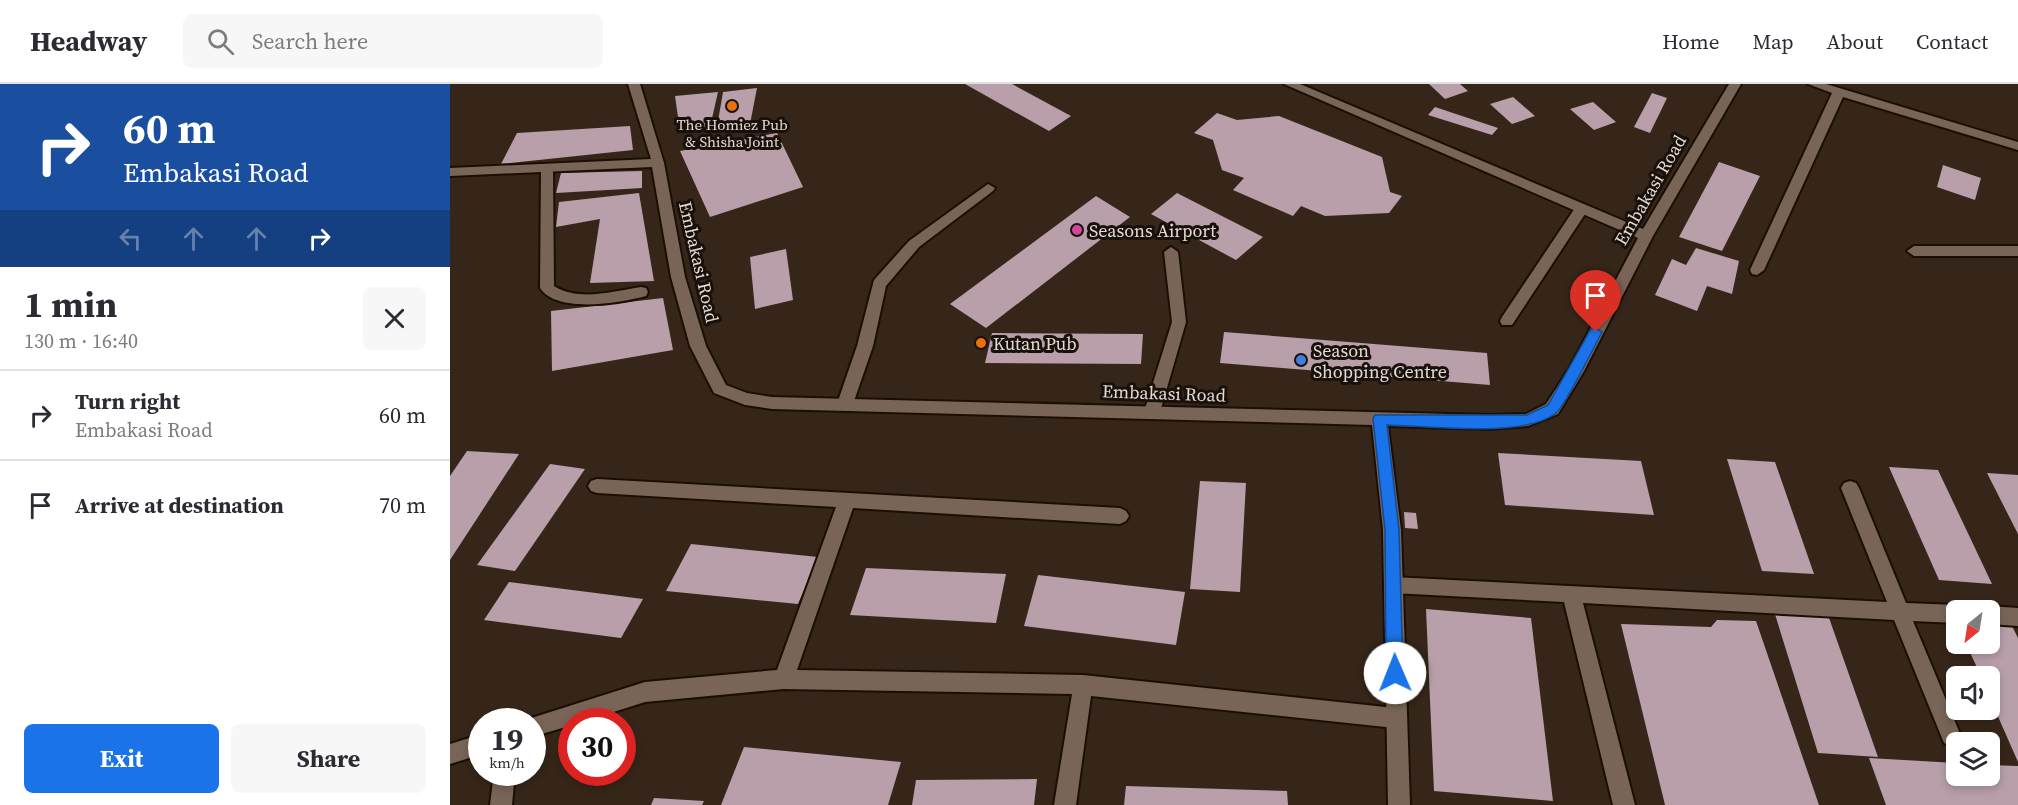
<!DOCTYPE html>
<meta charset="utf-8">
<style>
body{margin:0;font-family:"Source Serif 4",serif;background:#f7f7f7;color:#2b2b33;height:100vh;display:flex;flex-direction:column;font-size:22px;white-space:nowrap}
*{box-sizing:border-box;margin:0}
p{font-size:20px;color:#7c7c81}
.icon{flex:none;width:33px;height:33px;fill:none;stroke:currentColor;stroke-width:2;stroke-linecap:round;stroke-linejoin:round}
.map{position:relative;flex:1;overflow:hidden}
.details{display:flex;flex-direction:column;background:#fff;width:450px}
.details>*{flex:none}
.top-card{background:#1a4fa0;color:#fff;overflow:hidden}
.needle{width:39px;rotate:210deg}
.buttons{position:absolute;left:1496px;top:516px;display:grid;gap:12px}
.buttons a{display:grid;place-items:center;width:54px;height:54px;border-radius:9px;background:#fff;box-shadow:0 3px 9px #0003;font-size:30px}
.speed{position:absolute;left:18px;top:624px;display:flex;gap:12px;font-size:30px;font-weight:700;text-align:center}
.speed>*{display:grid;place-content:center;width:78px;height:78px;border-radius:50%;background:#fff;box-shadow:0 3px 9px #0003;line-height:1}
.speed small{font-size:15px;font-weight:400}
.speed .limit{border:9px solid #d22;background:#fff;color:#111}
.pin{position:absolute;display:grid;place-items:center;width:51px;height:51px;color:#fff;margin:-62px -26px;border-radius:50% 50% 50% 0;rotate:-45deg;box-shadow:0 0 6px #0007}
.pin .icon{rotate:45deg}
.me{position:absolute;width:66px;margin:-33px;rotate:359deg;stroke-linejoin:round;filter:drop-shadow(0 0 4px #0008)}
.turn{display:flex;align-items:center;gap:21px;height:126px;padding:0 24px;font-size:27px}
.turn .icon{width:78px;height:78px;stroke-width:2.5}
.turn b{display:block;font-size:42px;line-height:51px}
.lanes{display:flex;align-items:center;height:57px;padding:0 24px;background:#0003;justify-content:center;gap:30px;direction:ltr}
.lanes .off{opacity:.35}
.round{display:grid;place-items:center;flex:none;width:63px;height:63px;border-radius:9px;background:#f7f7f7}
.overview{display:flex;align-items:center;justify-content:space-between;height:102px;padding:0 24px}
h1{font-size:36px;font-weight:700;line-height:45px}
.button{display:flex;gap:12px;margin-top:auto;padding:12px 24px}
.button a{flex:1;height:69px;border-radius:9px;background:#1a73e8;color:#fff;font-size:24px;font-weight:700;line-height:69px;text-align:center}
.button a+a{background:#f7f7f7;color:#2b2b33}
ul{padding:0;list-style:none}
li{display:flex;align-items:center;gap:18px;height:90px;padding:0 24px;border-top:2px solid #e1e1e2}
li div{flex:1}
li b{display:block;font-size:22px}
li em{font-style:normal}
header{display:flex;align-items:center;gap:36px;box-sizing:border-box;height:84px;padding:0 30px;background:#fff;border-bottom:2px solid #e1e1e2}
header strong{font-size:28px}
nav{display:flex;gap:33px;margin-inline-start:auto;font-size:21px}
.search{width:420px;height:54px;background:#f7f7f7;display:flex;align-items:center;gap:15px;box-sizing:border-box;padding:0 21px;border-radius:9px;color:#7c7c81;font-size:22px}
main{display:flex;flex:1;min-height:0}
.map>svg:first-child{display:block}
.building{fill:#b89faa}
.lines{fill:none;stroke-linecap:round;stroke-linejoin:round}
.service-casing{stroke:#1d0e04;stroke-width:4}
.minor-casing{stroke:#1d0e04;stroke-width:4}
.service{fill:#786557;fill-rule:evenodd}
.minor{fill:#786557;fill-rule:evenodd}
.route{fill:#1a73e8;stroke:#114b97;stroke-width:1.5}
.food-dot{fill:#e8710a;stroke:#18100b;stroke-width:2}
.hotel-dot{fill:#d1479c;stroke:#18100b;stroke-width:2}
.shop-dot{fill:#3f7fe0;stroke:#18100b;stroke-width:2}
.labels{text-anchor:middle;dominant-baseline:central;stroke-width:6;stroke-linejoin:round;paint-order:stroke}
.far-poi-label{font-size:15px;fill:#e5dad2;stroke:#18100b}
.street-label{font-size:18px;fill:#e5dad2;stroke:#18100b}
.poi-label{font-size:18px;fill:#e5dad2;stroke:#18100b;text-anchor:start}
</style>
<header>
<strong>Headway</strong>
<div class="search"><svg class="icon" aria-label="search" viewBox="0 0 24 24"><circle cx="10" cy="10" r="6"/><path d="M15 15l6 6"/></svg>Search here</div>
<nav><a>Home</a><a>Map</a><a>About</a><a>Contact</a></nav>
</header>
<main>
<section class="details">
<div class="top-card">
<div class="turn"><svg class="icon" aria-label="right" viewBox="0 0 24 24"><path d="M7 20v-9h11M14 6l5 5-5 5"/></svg><div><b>60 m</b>Embakasi Road</div></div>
<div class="lanes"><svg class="icon off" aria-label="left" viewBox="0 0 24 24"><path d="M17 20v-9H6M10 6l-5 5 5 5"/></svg><svg class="icon off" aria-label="ahead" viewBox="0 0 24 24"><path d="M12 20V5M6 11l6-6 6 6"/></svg><svg class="icon off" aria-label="ahead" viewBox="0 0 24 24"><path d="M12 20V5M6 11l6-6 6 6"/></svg><svg class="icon" aria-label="right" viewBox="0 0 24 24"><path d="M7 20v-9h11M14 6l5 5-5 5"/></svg></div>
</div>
<div class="overview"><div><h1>1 min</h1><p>130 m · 16:40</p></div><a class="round"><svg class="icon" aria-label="close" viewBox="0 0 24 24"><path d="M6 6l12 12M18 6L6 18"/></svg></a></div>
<ul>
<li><svg class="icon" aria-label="right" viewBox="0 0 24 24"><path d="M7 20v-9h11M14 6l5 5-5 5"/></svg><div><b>Turn right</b><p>Embakasi Road</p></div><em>60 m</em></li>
<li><svg class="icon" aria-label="arrive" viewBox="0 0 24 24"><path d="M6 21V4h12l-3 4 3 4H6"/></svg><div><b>Arrive at destination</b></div><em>70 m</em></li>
</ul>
<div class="button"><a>Exit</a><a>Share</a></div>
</section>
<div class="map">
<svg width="1568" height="721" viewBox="0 0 1568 721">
<rect width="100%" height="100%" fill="#362619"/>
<path class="building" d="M515,0h47l59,32 -22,15z
M979,0h31l8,7 -23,8z
M307,4l-7,36 -33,3 6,-35z
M268,8l-8,35 -30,4 -5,-35z
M1202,9l15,5 -17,35 -16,-6z
M1063,13l22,19 -23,8 -22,-20z
M1143,18l23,20 -22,8 -24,-21z
M985,23l63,21 -6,7 -64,-20z
M767,29l20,7 42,-4 103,41 8,35 12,4 -13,17 -64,3 -24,-10 -8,10 -60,-26 11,-12 -22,-8 -9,-30 -19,-7z
M180,42l3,24 -132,14 16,-31z
M327,49l26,54 -93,30 -30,-66z
M1269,78l41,14 -38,75 -43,-14z
M1493,81l38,13 -6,22 -38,-13z
M192,87v17l-86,5 5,-20z
M189,109l15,88 -64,2 10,-64 -44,8 3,-25z
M727,109l86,44 -27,23 -85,-46z
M646,112l34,21 -144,111 -36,-24z
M1246,164l43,13 -7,33 -25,-8 -10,25 -42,-16 17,-36 14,6z
M336,165l7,51 -38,9 -5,-52z
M213,214l10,52 -121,21 -1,-60z
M774,248l263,21 3,32 -270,-22z
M542,249l151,1 -2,30 -156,-1z
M17,367l52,3 -69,106v-84z
M1048,369l143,8 13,54 -149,-10z
M1277,375l48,3 39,112 -52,-3z
M100,380l35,5 -70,102 -38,-6z
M1439,383l49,3 54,114 -53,-4z
M1537,389l31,2v59z
M750,397l46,2 -6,109 -50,-3z
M954,428l12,1 2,16 -13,-1z
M241,460l127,13 -20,47 -132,-13z
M416,484l140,6 -10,49 -146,-8z
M588,491l147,17 -9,53 -152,-19z
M59,498l134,17 -22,39 -137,-18z
M976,525l105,9 22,183 -119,-10z
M1324,527l54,4 50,142 -60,-4z
M1267,536l39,1 63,184h-154l-44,-181 90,3z
M1539,537l21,1 8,16v124l-29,-66v-20h-8l-15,-32h23z
M294,663l157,15 -13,43h-167z
M1419,674l87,5v13h33v-11l29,1v39h-132z
M587,695l-3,26h-122l4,-25z
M676,702l161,5 1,14h-164z
M204,714l50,3 -2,4h-51z"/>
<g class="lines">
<defs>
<path id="service" d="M1358,0h18l192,58v8l-175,-53 -79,173 -7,5 -5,-1 -2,-4 82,-177z
M97,80l6,4 1,118c25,16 60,5 87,1l5,1 2,4 -2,4c-26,7 -89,18 -106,-8l1,-120z
M538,100l7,4 -2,3 -74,56 -33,39 -13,60 -20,58 -2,4h-12l-2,-4 20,-58 17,-66 35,-39z
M1132,120l7,4 -77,117h-10l-2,-4 2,-4 75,-112z
M1464,162h104v10h-104l-7,-5z
M721,163l7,5 8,70 -26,90 -2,5h-12l-2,-5 28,-90 -8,-70z
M147,395l523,29 6,3 3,5 -3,5 -6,3 -267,-16 -56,162 286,5 312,33 7,3 3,7 -3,7 -7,3 -304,-32 -15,109h-22l18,-111 -288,-5 -139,13 -63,20h-10v3l-40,12v-15l-7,-2 120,-38 132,-12 59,-163 -239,-14 -6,-2 -3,-5 3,-5z
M1400,397l6,2 3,5 47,115 50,2 8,5h-8v13l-43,-2 48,115 -2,6 -8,4 -7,-3 -50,-123 -311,-17 52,202h-22l-49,-203 -171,-9 -7,-2 -2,-6 2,-6 7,-2 494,25 -46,-114 3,-5z
M1539,522l29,2v18l-29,-2v-14h-7z
M32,650v20l-32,10v-20z
M44,688h21l-3,33h-22z"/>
<path id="minor" d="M178,0h12l24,79 21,114 21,69 20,39 21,8 25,4 717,18 37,-1 20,-10 24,-37 68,-129 -354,-154h16l343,145 86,-145h12l-88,152 -69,135 -26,43 -30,12 -39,3 -101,-3 13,104 9,275h-22l-5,-275 -11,-105 -600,-16 -27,-4 -31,-12 -24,-47 -19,-69 -19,-110 -202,9v-8l201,-9z"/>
</defs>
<use href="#service" class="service-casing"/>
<use href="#minor" class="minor-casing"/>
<use href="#service" class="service"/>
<use href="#minor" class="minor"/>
</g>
<path class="route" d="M1146,244l6,4c-8,15 -37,74 -46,81 -30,25 -130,13 -169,12l12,105 4,143 -3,6 -5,2 -6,-2 -3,-6 -1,-143 -12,-111 2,-4h152l21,-10 43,-76z"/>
<g class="food-dot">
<circle cx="282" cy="22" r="6"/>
<circle cx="531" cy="259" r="6"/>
</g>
<circle class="hotel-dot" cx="627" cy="146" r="6"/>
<circle class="shop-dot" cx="851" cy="276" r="6"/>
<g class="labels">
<g class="far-poi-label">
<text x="282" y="40">The Homiez Pub<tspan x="282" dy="17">&amp; Shisha Joint</tspan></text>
</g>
<g class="street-label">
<text transform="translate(1200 106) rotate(-60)">Embakasi Road</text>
<text transform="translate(249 178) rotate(77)">Embakasi Road</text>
<text transform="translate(714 309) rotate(2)">Embakasi Road</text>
</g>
<g class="poi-label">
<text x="639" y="146">Seasons Airport</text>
<text x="543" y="259">Kutan Pub</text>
<text x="863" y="266">Season<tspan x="863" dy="21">Shopping Centre</tspan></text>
</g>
</g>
</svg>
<div class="buttons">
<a><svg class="needle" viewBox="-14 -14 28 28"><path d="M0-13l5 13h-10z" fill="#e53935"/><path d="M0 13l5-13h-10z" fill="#7c7c81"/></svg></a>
<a><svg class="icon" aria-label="sound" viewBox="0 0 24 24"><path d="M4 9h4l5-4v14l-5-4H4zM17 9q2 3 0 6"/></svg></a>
<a><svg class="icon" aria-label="layers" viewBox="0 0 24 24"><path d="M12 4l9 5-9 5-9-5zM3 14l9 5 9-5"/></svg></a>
</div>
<div class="speed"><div>19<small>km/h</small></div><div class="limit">30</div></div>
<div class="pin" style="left:1146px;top:248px;background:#d93025"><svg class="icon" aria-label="arrive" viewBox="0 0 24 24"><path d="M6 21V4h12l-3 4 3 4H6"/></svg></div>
<svg class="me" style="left:945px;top:589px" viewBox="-20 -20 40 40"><circle r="19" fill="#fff"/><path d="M0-13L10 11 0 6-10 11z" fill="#1a73e8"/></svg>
</div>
</main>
